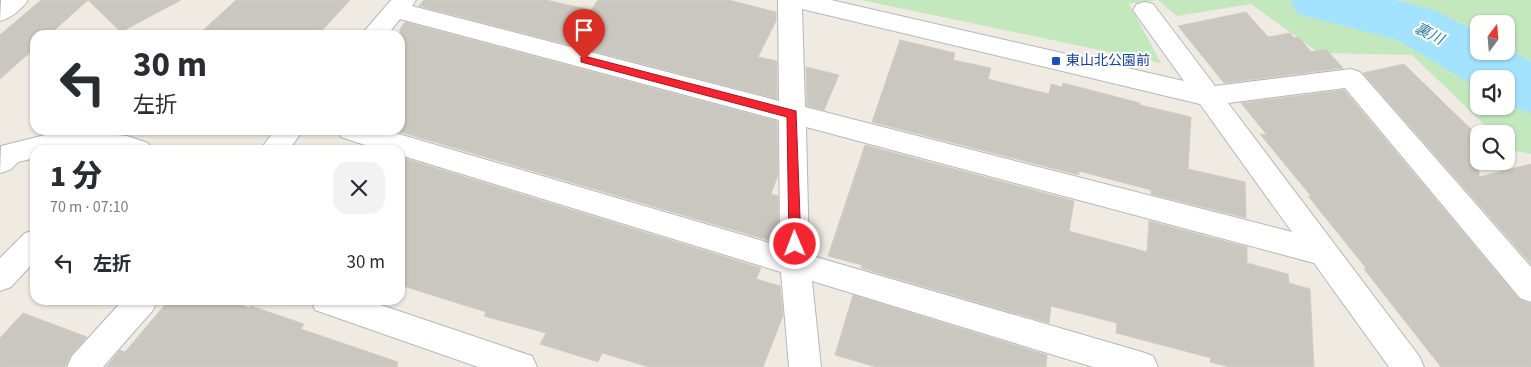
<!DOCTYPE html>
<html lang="ja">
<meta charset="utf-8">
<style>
body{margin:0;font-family:"Source Sans 3","Noto Sans JP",sans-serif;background:#f2f2f3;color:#2b2b33;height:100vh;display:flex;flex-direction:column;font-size:19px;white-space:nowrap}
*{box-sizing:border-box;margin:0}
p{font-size:16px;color:#7c7c81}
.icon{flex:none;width:28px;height:28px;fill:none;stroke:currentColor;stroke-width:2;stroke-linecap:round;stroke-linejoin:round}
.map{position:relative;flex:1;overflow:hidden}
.details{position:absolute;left:30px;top:145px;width:375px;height:160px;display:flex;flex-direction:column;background:#fff;border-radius:15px;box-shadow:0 1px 4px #0004}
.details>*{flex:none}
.top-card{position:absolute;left:30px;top:30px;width:375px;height:105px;border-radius:15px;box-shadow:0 1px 4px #0004;background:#fff;color:#2b2b33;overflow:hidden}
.needle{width:32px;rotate:16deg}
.controls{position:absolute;left:1470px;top:15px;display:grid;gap:10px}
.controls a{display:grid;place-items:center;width:45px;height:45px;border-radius:10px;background:#fff;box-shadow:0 1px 4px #0004;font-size:25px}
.pin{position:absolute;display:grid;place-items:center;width:42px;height:42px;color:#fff;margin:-51px -21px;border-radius:50% 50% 50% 0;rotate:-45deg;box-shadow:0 0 5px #0007}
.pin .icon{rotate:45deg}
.me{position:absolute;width:55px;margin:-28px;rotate:359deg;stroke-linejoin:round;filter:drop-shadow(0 0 4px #0008)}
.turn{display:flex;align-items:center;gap:18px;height:105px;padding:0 20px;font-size:22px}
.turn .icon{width:65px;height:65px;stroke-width:2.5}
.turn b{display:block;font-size:35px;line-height:42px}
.round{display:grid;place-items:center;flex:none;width:52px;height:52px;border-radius:15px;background:#f2f2f3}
.headline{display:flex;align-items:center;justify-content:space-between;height:85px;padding:0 20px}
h1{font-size:30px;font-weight:800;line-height:38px}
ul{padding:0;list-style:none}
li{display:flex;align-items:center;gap:15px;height:65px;padding:0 20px}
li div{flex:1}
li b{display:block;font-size:19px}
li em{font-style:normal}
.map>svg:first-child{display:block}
.green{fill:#c4e8be}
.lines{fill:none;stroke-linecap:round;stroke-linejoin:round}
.river{fill:#a3e3ff;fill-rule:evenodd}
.building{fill:#cac6c0;stroke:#d4ccc1}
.minor-casing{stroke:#b4b7bb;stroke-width:2}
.minor{fill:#fff;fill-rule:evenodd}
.route{fill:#f42530;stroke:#9f181f}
.transit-dot{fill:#1a4fb4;stroke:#fff;stroke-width:2}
.labels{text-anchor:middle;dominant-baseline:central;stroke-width:4;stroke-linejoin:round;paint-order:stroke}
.transit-label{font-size:14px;fill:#164399;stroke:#fff;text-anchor:start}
.water-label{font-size:15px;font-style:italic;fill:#357ba5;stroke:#fff}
</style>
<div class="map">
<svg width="1531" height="367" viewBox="0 0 1531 367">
<rect width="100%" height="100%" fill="#efebe3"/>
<path class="green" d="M861,0h433l6,5 113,31 76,43h-10v27h27v-18l25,14v52l-20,-4 -5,-4v-12h-12l-82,-79 -93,-2 -68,-49 -74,12 -19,-16 -29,4 32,59z
M1400,0h131v74l-39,-23h14v-27h-27v19l-60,-35z"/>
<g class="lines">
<path class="river" d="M1290,0h107l40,11 42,22v18h27v-3l25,14v51l-25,-8v-26h-27v9l-82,-48 -99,-26z"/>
</g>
<path class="building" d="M41,0h140l-60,32 -33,-32 -39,35h-14v13l-35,31v-44z
M236,0h114l-32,35h-120z
M424,0h122l45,10 7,-10h131l47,12v9l-18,36 19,4v38l-358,-93z
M1246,12l22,25 22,-4 4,5 5,-1 12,15 15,-3 17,19 -119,15 -46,-57z
M405,22l372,99 1,54 -7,19 7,2v29l-7,16 -371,-109v-103z
M900,40l55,13 -2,7 38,8 -3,11 61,15 2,-10 11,3 1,-4 77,20v2l51,12 -3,52 57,13 1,36 -95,-24v-4l-72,-19v4l-207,-53z
M1404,64l75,73v40l52,-13v100l-168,-191z
M806,67l33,8 -15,35 -17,-4z
M1344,90l175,209 12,5v63h-90l-77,-98 2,-1 -58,-72h3l-51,-62 7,1 -26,-32z
M865,145l209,56 -5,30 78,21 2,-31 98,26v16l41,11 1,9 21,6 4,78h-84l-20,-5 1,-4 -95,-25 1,-10 -66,-17 -2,17 -188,-55 1,-3 -34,-9z
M400,157l361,111 -5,11 24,7 3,30 -20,51h-114l-47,-14 -4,9 -58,-18 6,-11 -62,-17 2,-4 -86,-27z
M853,295l194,60 -1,12h-170l-41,-12z
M169,300h57l24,8 1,-2 53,18 -3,5 97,33 -1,5h-291l14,-17 5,2z
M23,313l64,24 -16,18 -6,12h-65v-29z"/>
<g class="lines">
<defs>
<path id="minor" d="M28,0c-7,10 -17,18 -28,21l1,-21z
M391,0h25l-4,6 367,95 -1,-101h53l353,81 -51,-71 4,-6 8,-2 8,2 62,82 136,-17 9,3 171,195v35l-11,-4 -175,-210 -117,15 191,253 5,11h-35l-75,-104 -508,-136 3,128 333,97 11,4 5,11h-65l-281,-86 9,86h-32l-8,-95 -381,-117v-5c-21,0 -39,-6 -59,-13l-4,-7h48l395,116 -1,-126 -379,-101 -13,16h-26zM802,9l398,95 92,128 -487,-125z
M65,130l62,6 21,7 4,7h-117v8l-17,4 -8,8 -10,3 1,-27z
M275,130h28l-14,20h-29z
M35,230v31l-24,26 -11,4v-33l25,-25z
M123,300h34l-4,10 -50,57h-36l5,-11z
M311,300h55l166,56 5,11h-59l-163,-57z"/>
</defs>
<use href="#minor" class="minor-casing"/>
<use href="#minor" class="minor"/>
</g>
<path class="route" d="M584,56l212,55 5,133 -2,4h-8l-2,-4 -2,-127 -206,-55v-5z"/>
<rect class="transit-dot" x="1051" y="56" width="10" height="10" rx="2.5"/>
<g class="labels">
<g class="transit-label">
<text x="1066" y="61">東山北公園前</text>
</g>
<g class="water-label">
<text transform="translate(1429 34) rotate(27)">裏川</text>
</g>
</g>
</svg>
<div class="controls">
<a><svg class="needle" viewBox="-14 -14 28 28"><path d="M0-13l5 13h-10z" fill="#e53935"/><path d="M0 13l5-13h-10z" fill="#7c7c81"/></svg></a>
<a><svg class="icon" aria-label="sound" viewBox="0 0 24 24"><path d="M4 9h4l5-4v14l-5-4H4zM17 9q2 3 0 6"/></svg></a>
<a><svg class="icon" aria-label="search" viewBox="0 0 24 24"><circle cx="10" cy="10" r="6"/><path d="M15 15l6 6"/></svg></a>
</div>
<div class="pin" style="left:584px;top:60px;background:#d93025"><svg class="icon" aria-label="arrive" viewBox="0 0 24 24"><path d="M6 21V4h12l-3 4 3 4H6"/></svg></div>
<svg class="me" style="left:795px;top:244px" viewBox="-20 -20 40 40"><circle r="17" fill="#f42530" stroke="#fff" stroke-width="3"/><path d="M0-11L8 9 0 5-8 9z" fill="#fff"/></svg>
<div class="top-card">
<div class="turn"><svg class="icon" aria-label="left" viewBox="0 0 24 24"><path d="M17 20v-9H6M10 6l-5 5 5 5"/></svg><div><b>30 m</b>左折</div></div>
</div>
<section class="details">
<div class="headline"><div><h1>1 分</h1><p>70 m · 07:10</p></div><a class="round"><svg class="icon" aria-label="close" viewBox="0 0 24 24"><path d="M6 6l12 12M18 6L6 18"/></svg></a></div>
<ul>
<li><svg class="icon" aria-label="left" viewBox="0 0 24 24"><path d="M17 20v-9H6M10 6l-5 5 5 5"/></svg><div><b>左折</b></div><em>30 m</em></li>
</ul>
</section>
</div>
